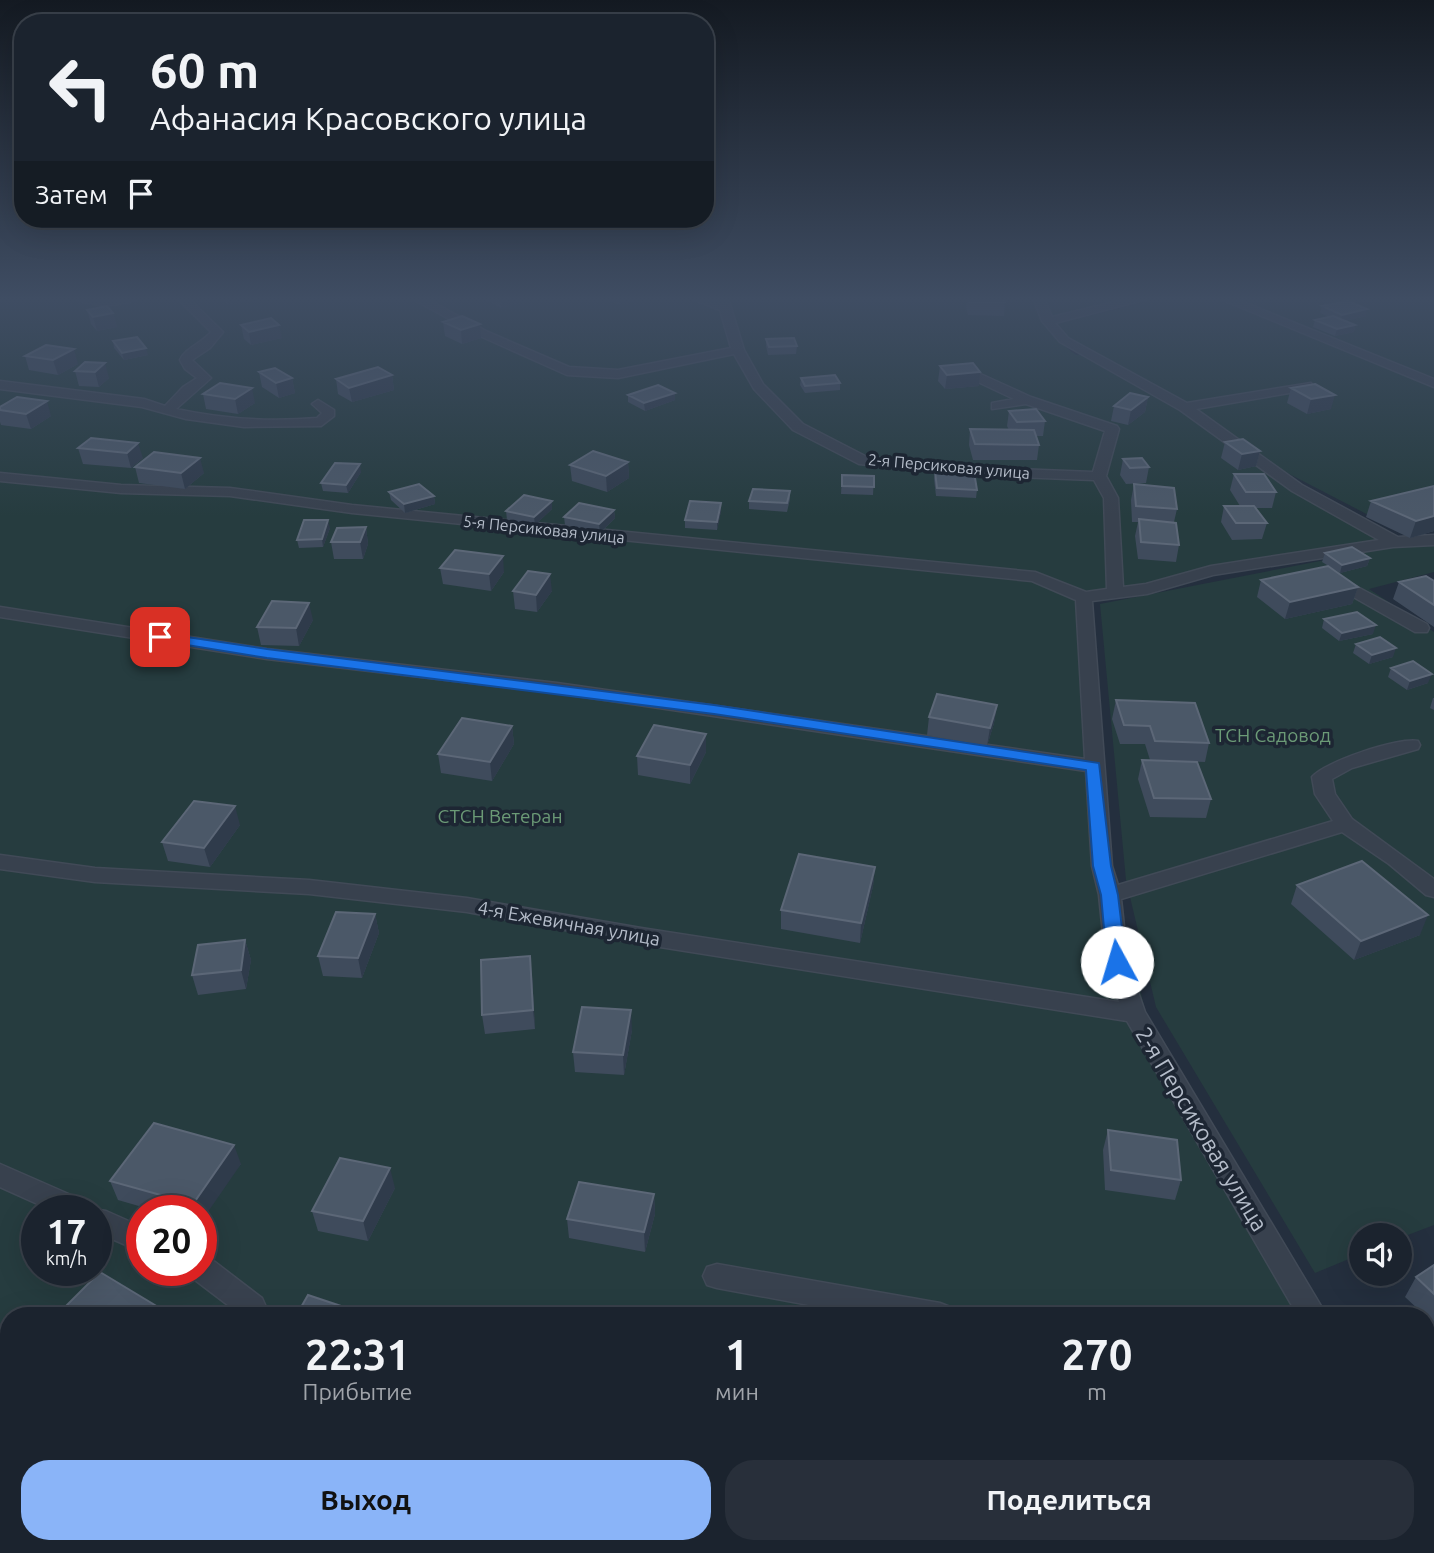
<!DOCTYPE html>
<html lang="ru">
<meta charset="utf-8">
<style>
body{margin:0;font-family:Ubuntu,sans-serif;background:#282f3a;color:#f1f3f6;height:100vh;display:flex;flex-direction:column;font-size:26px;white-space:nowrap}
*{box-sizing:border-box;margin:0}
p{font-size:23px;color:#a0a4aa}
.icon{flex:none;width:38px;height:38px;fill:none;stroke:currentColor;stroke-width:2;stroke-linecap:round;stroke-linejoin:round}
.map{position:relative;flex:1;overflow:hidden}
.drawer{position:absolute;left:0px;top:1307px;width:1435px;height:247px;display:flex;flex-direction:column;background:#1b232e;border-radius:28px 28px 0 0;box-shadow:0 7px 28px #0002,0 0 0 2px #39404a}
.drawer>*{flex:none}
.banner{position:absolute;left:14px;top:14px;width:700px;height:214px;border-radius:28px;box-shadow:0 7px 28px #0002,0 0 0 2px #39404a;background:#1b232e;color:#f1f3f6;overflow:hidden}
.controls{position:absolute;left:1349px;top:1223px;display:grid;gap:14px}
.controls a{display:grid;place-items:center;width:63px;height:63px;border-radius:50%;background:#1b232e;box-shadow:0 7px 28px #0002,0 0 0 2px #39404a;font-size:35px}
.speed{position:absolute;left:21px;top:1195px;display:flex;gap:14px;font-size:35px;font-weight:700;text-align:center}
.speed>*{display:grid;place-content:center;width:91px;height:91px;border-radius:50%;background:#1b232e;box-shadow:0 7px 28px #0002,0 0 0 2px #39404a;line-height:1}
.speed small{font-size:18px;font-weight:400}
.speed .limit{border:10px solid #d22;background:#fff;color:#111}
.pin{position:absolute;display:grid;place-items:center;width:60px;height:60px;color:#fff;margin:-30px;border-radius:14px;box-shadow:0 4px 10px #0006}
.me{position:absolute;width:77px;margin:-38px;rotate:354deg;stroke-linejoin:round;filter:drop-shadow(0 0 5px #0008)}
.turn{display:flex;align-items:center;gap:24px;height:147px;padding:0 21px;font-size:32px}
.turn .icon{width:91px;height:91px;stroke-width:2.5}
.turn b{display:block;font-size:49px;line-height:60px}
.then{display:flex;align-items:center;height:66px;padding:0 21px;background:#0003;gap:14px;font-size:26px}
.eta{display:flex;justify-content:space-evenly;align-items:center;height:119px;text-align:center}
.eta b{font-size:42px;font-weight:600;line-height:49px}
.primary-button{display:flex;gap:14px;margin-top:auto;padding:14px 21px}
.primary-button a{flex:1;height:80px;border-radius:28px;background:#8ab4f8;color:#111;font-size:28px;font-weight:600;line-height:80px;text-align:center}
.primary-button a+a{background:#282f3a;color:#f1f3f6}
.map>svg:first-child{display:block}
.green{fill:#263c3f;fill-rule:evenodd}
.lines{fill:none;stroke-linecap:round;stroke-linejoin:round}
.service-casing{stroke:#414a57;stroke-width:3}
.minor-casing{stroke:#414a57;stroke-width:3}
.service{fill:#38414e;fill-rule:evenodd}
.minor{fill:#38414e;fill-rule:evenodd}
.wall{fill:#3f4b5c}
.shaded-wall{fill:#2f3b4b}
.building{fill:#4b5868;stroke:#5c6777;stroke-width:2}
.route{fill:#1a73e8;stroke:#114b97;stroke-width:2}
.labels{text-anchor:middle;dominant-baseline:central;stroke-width:7;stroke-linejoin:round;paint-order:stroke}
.far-street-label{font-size:16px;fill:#b4bcc9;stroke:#1d2633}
.park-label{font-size:19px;fill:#6b9a76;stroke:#1d2633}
.street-label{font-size:19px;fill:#b4bcc9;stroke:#1d2633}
.near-street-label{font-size:23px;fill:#b4bcc9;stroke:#1d2633}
</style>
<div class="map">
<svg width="1434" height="1553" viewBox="0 0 1434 1553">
<rect width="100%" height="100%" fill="#242f3e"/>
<path class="green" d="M0,298h1032c10,25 22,41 44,57l10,-1 95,54 81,59 132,69 -301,64 17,262 35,148 170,306h-1306v223l-9,-5zM37,1211h59v59h-59zM142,1211h59v59h-59z
M1044,298h113l-103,24z
M1164,298h270v229l-27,8 -135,-70 -204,-126 -13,-15z
M1434,545v27l-65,17 65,43v593l-34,13v-2h-38l-1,18 -46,19 -159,-266 -30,-127 -26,-276 297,-58z
M21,1545h1402l4,8h-1392z"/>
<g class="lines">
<defs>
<path id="service" d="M74,298h65c-14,9 -51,9 -65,0z
M177,298h11l35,34 -13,16 -18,12 19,18 -35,31c46,10 94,13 141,9l5,-5 -10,-9 6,-4 16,10v6l-13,10 -77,1 -58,-8 -44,-12 -142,-18v-8l144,18 21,7 18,-19 14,-9 -12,-9 -5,-9c5,-12 22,-17 31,-28z
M411,298h14l63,34 81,35 49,3 113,-22 -11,-38 -30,-12h17l11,4 -1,-4h11l16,52 19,34 40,40 64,33 124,11 102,4 12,-41 -79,-27 -34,5v-6l22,-4 -53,-25v-6l4,-1 66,30 86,29 2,3 -13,47 12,22 5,89 23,-3 65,-18 168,-26 -87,-49 -112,-81 -120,-68 -18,-21 -9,-23h11l8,19 79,-19h20l-96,25 13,15 119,65 124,-20 2,3 -6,4 -111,19 106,76 96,52 36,-2v10l-41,2 -180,28 -66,19 -55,7 20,265 6,19 215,-64 -18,-27 -3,-17c12,-15 87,-40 106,-36l2,4 -2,4 -66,19 -20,11 3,15 17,25 82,60v18l-8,-2 -37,-31 -47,-32 -221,67 7,64 17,49 182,304h-29l-171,-295 -486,-77 -174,-32 -158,-18 -214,-12 -95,-13v-14l95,13 214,12 158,18 174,30 478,74 -13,-39 -7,-68 -7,-29 -6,-95 -529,-78 -290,-34 -267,-42v-10l267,42 290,34 528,76 -9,-159 -44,-19 -680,-68 -122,-17 -109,-3 -121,-12v-8l121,12 109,3 122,17 683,67 51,20 21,-3 -3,-91 -10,-18 -103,-4 -132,-12 -66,-34 -39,-41 -20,-35 -116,24 -51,-3 -87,-39z
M1218,298h15l201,81v8z
M1333,574l94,50 2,4 -2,4h-12l-88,-50 -2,-3 2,-3z
M0,1164l89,39 3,6 14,2 36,16v25l-46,-20v-21h-43l-53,-24z
M201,1256l10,3 51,39 4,9 -1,9h-28v-4l-46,-35 -3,-7h13z
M717,1264l223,39 10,4 4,9h-86l-151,-28 -10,-3 -4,-9 4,-9z
M1426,1522l8,3v28h-18l-3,-8h13z
M116,1545h34l-3,8h-34z
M615,1545h51l3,8h-51z"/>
<path id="minor" d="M0,1473l9,4v64l-9,-4z
M41,1545h76l3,8h-76z"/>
</defs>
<use href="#service" class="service-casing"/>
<use href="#minor" class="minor-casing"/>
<use href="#service" class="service"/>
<use href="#minor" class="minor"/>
</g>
<path class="wall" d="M219,298h40v1l-31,6z
M486,298h38v4l-23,6 -15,-8z
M605,298h39l-25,7z
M967,298h37l1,4 -1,14 -36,-1 -2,-8z
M1322,306l44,10 -21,5 10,4 -1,7 -19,4 -22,-9 2,-7 14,-3 -9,-4z
M87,310l26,3 4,14 -20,4 -6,-7z
M443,322l38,16 -19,6 -17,-8z
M241,325l41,13 -31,7 -7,-6z
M766,339l31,7 -1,8 -28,1 -2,-9z
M113,341l35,14 -24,5 -10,-12z
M25,356l53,8 -20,11 -29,-5z
M85,362l24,16 -10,9 -20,-1 -4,-15z
M940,366l39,20 -34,3 -7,-8z
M259,372l33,6 3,15 -16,5 -17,-11z
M392,375l2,15 -42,12 -14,-8 -2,-15z
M801,378l39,5v7l-35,3 -5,-8z
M1291,388l40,21 -24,5 -20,-11z
M675,393v7l-30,11 -17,-9v-7z
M203,394l52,9 -17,11 -32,-5z
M1148,397l-3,15 -17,13 -17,-4 3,-15z
M0,407l51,9 -20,13 -30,-4 -1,-3z
M1009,411l36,10 -2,15h-7l3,9 -2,15h-64l-4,-15 1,-16 39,1 -2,-4z
M91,438l52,20 -12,10 -48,-4 -5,-16z
M1225,442l35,9 -4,15 -18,4 -17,-12z
M1123,459l26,8 -3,16 -20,1 -6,-9z
M628,462l1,16 -22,14 -35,-11 -2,-16z
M135,467l69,6 -19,16 -46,-6z
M935,471l42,19 -1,8 -40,-2 -2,-17z
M361,472l-13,21 -25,-2 -2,-8z
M1234,474l42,18 -4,16h-16l11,15 -5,16 -30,1 -11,-18 3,-16h16l-10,-16z
M842,475l32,1 -1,19 -32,-1z
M1134,484l43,25 -3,13 5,23 -3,17 -38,-3 -3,-23 3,-14h-6l-1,-22z
M1434,486v45l-24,7 -44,-21 5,-16z
M790,491v8l-3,13 -38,-3v-8z
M389,492l45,4 1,8 -30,9 -14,-13z
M552,509l-17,16 -28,-5 -1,-9z
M614,510l1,8 -15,15 -35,-8 -1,-8z
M721,511l-4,19 -32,-2v-8z
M366,527l2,17 -5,15h-29l-3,-17z
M330,528l-7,19 -24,1 -2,-8z
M1325,553l45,5 -3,8 -27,7 -18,-11z
M440,568l64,4 -13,19 -48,-7z
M1261,580l97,7 -6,17 -67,15 -28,-22z
M1434,581v46l-41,-28 6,-17z
M513,591h39l-15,21 -22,-3z
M1324,619l49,15 -34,7 -17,-13z
M313,620l-14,26 -38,-1 -4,-18z
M1356,644l37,13 -24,7 -16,-11z
M1391,668l37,15 -21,7 -19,-13z
M1433,698h1v12l-4,-2z
M1116,700l93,43 -4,19 -55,-2 -5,-16h-25l-8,-25z
M997,705l-3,18 -7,23 -60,-11 2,-18z
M512,726l2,18 -22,37 -51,-8 -3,-19z
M706,734v18l-16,32 -52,-9 -1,-19z
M1142,760l69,39 -5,19 -56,-1 -12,-38z
M240,825l-30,42 -42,-6 -6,-19z
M875,867l-2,19 -13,57 -79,-14v-19z
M1297,885l123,50 -66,25 -63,-56z
M375,914l4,19 -17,45 -39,-2 -5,-20z
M245,940l6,20 -5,29 -48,6 -6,-20z
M532,975l3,54 -50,5 -3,-19z
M632,1030l-8,45 -49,-3 -2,-20z
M1108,1130l73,50 -6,20 -70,-10 -2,-40z
M241,1164l-40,47h-45l-38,-11 -8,-19z
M395,1188l-27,53 -50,-10 -6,-20z
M654,1194l1,20 -10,38 -76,-14 -2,-19z
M1434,1265v59l-29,-27 11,-20z
M284,1545h43l-4,8h-10z
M1272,1545h114l1,2 -4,6h-109z"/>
<path class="shaded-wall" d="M227,298h32v1l-31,6z
M500,298h24v4l-23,6z
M619,298h25l-25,7z
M1367,309l-1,7 -26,6 2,-7z
M113,313l4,14 -20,4 -4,-14z
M480,324l1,14 -19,6 -1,-14z
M279,325l3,13 -31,7 -2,-13z
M1355,325l-1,7 -19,4 2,-7z
M146,348l2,7 -24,5 -2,-7z
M74,349l4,15 -20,11 -5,-15z
M105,363l4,15 -10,9 -4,-15z
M980,372l-1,14 -34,3 2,-14z
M392,375l2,15 -42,12 -3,-14z
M292,378l3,15 -16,5 -3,-15z
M252,388l3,15 -17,11 -3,-15z
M675,393v7l-30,11 -1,-8z
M1335,395l-4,14 -24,5 4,-15z
M1148,397l-3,15 -17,13 3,-15z
M47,401l4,15 -20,13 -5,-15z
M138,443l5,15 -12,10 -4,-15z
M1260,451l-4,15 -18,4 4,-16z
M200,458l4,15 -19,16 -4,-16z
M628,462l1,16 -22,14 -1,-16z
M360,464l1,8 -13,21 -2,-8z
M434,496l1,8 -30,9 -1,-9z
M552,501v8l-17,16 -1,-8z
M721,503v8l-4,19v-8z
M614,510l1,8 -15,15 -1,-9z
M1434,516v15l-24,7 6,-17z
M328,520l2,8 -7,19 -1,-8z
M366,527l2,17 -5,15 -3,-17z
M503,556l1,16 -13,19 -2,-17z
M1370,558l-3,8 -27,7 2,-8z
M550,574l2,17 -15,21 -1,-17z
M1358,587l-6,17 -67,15 5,-17z
M309,603l4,17 -14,26 -3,-18z
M1376,625l-3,9 -34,7 3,-8z
M1396,648l-3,9 -24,7 3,-9z
M1432,674l-4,9 -21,7 3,-9z
M997,705l-3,18 -7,23 3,-18z
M512,726l2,18 -22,37 -2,-19z
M706,734v18l-16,32v-19z
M235,806l5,19 -30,42 -6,-19z
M875,867l-2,19 -13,57 1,-20z
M375,914l4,19 -17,45 -4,-20z
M1428,915l-8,20 -66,25 7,-19z
M245,940l6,20 -5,29 -5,-19z
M530,956l2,19 3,54 -2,-19z
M631,1010l1,20 -8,45 -1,-20z
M234,1145l7,19 -40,58v-11h-6l-2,-7z
M390,1168l5,20 -27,53 -5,-20z
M654,1194l1,20 -10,38 -1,-20z
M318,1545h9l-4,8h-2z"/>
<path class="building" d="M969,298h35l1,4h-35z
M1348,301l19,8 -25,6 -20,-9z
M107,306l6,7 -20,4 -6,-7z
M462,316l18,8 -19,6 -18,-8z
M1333,316l22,9 -18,4 -22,-9z
M271,318l8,7 -30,7 -8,-7z
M137,337l9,11 -24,5 -9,-12z
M794,338l3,8 -28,1 -3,-8z
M46,345l28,4 -21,11 -28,-4z
M85,362l20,1 -10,9 -20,-1z
M973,363l7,9 -33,3 -7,-9z
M378,367l14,8 -43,13 -13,-9z
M275,368l17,10 -16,5 -17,-11z
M835,375l5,8 -35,3 -4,-8z
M220,383l32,5 -17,11 -32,-5z
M1315,384l20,11 -24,4 -20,-11z
M658,385l17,8 -31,10 -16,-8z
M1130,393l18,4 -17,13 -17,-4z
M17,397l30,4 -21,13 -26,-4v-3z
M1036,409l9,12 -28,1 -8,-11z
M970,429l64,1 5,15 -64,-1z
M91,438l47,5 -11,10 -49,-5z
M1243,439l17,12 -18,3 -17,-12z
M593,451l35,11 -22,14 -36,-11z
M154,452l46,6 -19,15 -46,-6z
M1142,458l7,9 -19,1 -7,-9z
M335,463l25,1 -14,21 -25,-2z
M935,471l39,1 3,18 -40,-2z
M1234,474h30l12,18h-30z
M842,475l32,1v11l-32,-1z
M419,484l15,12 -30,8 -15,-12z
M1134,484l40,4 3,21 -41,-3z
M1434,486v30l-18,5 -45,-20z
M753,489l37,2 -3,12 -38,-2z
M524,495l28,6 -18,16 -28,-6z
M690,501l31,2 -4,19 -32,-2z
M579,503l35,7 -15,14 -35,-7z
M1224,506h30l13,17h-31z
M1139,519l37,4 3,22 -38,-3z
M304,520h24l-6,19 -25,1z
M366,527l-6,15h-29l6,-14z
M1352,547l18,11 -28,7 -17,-12z
M455,550l48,6 -14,18 -49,-6z
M1328,566l30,21 -68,15 -29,-22z
M528,571l22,3 -14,21 -23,-4z
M1426,576l8,5v24l-35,-23z
M272,601l37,2 -13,25 -39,-1z
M1357,612l19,13 -34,8 -18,-14z
M1380,637l16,11 -24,7 -16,-11z
M1413,661l19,13 -22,7 -19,-13z
M937,694l60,11 -7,23 -61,-11z
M1116,700l79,3 14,40 -54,-2 -5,-15 -26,-1z
M462,718l50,8 -22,36 -52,-8z
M654,725l52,9 -16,31 -53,-9z
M1142,760l55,2 14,37 -57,-1z
M194,801l41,5 -31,42 -42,-6z
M799,854l76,13 -14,56 -80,-13z
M1362,861l66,54 -67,26 -64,-56z
M336,912l39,2 -17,44 -40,-2z
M245,940l-4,30 -49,5 6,-30z
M530,956l3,54 -51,5 -1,-55z
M582,1007l49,3 -8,45 -50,-3z
M154,1123l80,22 -41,59 -83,-23z
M1108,1130l69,10 4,40 -70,-10z
M340,1158l50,10 -27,53 -51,-10z
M579,1182l75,12 -10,38 -77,-13z
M1434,1265v29l-18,-17z
M100,1272l73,44h-117z
M308,1295l63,21h-75z
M1362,1545h24l1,2z"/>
<linearGradient id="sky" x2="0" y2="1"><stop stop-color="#141a22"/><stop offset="0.58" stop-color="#3f4d63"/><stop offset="1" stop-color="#3f4d63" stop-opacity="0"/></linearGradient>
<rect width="1434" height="516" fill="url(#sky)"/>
<path class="route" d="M160,633l107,16 447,56 385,58 12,103 7,29 8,67 -3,5h-13l-3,-5 -6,-67 -8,-29 -7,-96 -372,-56 -447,-56 -111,-18v-6z"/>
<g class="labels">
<g class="far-street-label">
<text transform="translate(949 466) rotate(5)">2-я Персиковая улица</text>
<text transform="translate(544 529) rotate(6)">5-я Персиковая улица</text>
</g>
<g class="park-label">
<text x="1273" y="735">ТСН Садовод</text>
<text x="500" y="816">СТСН Ветеран</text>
</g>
<g class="street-label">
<text transform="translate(569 923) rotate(10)">4-я Ежевичная улица</text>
</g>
<g class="near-street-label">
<text transform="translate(1202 1129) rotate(59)">2-я Персиковая улица</text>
</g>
</g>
</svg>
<div class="controls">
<a><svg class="icon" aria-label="sound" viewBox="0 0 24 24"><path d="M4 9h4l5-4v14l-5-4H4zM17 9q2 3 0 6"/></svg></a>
</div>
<div class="speed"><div>17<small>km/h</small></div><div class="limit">20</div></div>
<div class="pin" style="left:160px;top:637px;background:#d93025"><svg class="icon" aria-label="arrive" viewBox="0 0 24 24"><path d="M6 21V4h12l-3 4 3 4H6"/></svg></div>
<svg class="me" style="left:1117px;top:962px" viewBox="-20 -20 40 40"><circle r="19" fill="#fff"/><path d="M0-13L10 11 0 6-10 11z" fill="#1a73e8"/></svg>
<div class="banner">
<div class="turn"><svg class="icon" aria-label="left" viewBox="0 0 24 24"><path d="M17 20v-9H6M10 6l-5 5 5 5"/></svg><div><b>60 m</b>Афанасия Красовского улица</div></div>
<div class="then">Затем<svg class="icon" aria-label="arrive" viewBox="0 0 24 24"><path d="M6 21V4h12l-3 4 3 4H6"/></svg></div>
</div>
<section class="drawer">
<div class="eta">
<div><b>22:31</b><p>Прибытие</p></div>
<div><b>1</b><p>мин</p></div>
<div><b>270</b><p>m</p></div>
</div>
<div class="primary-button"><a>Выход</a><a>Поделиться</a></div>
</section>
</div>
